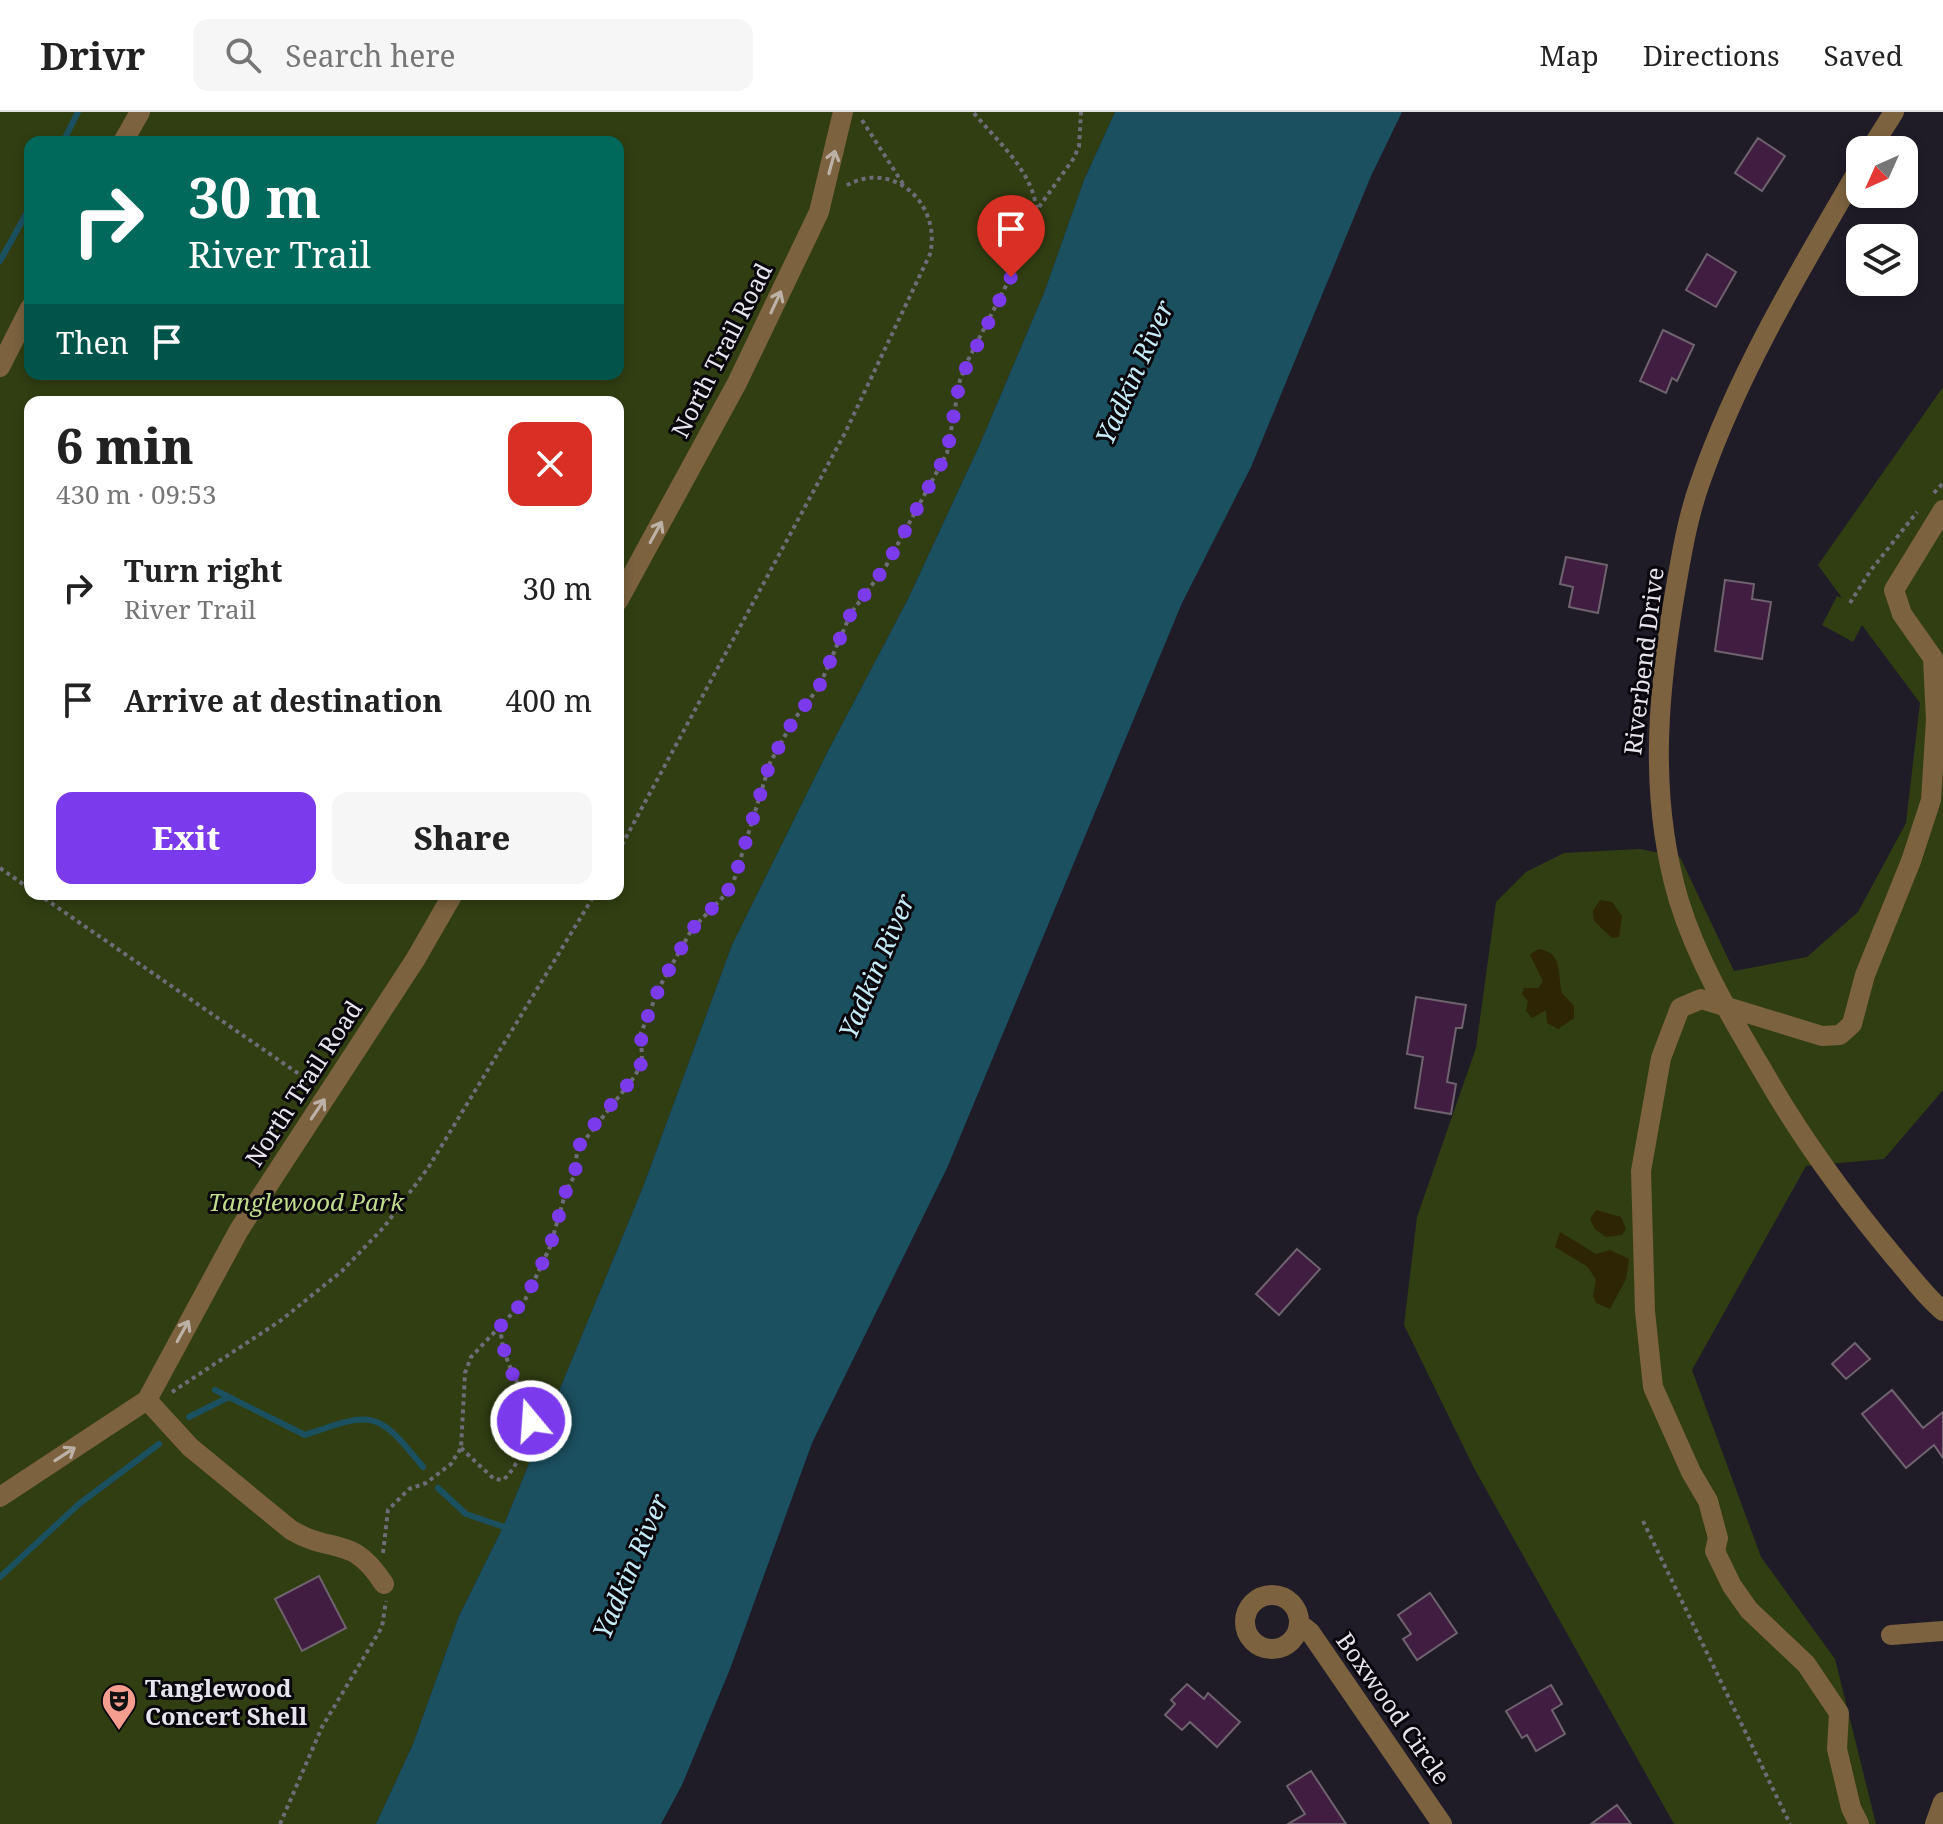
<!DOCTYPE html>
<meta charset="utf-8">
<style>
body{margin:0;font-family:"Noto Serif",serif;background:#f6f6f6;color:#222;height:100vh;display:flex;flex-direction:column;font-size:30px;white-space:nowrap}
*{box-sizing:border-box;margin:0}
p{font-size:26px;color:#767676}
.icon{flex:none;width:44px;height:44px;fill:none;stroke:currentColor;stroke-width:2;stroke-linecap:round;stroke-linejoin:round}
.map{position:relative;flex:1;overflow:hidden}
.side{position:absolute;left:24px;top:284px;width:600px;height:504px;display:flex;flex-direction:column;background:#fff;border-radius:16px;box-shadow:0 4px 12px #0003}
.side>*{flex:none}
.top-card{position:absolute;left:24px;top:24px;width:600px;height:244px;border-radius:16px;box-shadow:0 4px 12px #0003;background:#00695c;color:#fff;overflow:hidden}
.needle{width:52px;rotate:225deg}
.tools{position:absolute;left:1846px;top:24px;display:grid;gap:16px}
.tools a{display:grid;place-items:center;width:72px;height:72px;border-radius:16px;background:#fff;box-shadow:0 4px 12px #0003;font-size:40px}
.pin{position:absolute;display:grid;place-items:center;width:68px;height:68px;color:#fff;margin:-82px -34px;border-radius:50% 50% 50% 0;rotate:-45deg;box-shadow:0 0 8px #0007}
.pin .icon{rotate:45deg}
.me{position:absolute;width:88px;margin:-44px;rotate:342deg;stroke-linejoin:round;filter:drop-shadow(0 0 6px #0008)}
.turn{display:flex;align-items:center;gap:28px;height:168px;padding:0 32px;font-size:36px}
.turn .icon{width:104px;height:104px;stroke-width:2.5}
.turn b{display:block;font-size:56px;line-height:68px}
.then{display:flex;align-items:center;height:76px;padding:0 32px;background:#0003;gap:16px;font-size:30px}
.round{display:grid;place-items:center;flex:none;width:84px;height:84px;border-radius:16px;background:#f6f6f6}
.overview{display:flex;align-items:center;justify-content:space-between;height:136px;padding:0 32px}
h1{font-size:48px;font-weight:800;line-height:60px}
.button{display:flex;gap:16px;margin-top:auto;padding:16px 32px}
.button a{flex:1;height:92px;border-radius:16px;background:#7c3aed;color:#fff;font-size:32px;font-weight:800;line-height:92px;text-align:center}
.button a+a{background:#f6f6f6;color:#222}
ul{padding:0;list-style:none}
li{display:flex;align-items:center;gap:24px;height:112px;padding:0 32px}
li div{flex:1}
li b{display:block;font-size:30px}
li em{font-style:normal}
header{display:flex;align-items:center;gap:48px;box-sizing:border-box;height:112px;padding:0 40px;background:#fff;border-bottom:2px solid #e0e0e0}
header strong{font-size:38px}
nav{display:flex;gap:44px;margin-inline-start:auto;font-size:28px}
.search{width:560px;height:72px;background:#f6f6f6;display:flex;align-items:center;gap:20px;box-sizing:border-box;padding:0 28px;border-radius:16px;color:#767676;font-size:30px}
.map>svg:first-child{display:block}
.green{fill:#313e12;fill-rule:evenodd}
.sand{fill:#2d2504}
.water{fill:#1b5060}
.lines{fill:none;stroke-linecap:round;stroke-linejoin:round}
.stream{stroke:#1b5060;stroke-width:6}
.building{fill:#401d41;stroke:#6e636e;stroke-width:2}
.path{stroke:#6e6c76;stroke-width:4;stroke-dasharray:4 4;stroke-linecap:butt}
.minor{stroke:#7c623e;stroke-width:20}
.oneway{stroke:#bcb1a7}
.route{stroke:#7c3aed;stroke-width:14;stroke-dasharray:0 25.2}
.labels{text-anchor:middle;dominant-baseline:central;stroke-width:6;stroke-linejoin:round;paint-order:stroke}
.street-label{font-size:24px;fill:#e6e5ed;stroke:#09070c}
.park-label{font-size:24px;font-style:italic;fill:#c1db8c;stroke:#09070c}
.poi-label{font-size:24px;font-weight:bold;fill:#e6e5ed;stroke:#09070c;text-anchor:start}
.water-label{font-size:26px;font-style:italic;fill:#c6ebf8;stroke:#09070c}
</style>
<header>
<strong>Drivr</strong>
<div class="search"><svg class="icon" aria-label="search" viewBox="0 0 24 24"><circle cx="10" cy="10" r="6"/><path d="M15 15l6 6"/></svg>Search here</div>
<nav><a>Map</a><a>Directions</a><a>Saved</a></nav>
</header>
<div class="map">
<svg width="1943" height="1712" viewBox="0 0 1943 1712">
<rect width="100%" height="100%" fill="#1f1c28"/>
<path class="green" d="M0,0h1115l-31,68 -40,113 -64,151 -72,155 -81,154 -95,192 -89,242 -140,340 -44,89 -46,128 -37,80h-376zM30,30h588v232h-588zM30,290h588v492h-588z
M1943,275v703l-59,69 -78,7 -114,204 69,187 74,102 41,165h-202l-200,-356 -70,-143 13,-108 59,-169 20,-146 30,-30 38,-19 76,-4 40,8 54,114 73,-14 51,-45 48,-89 14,-120 -58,-78 -9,17 -31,-17 15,-29 5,2 -24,-33z"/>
<path class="sand" d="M1600,788l12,2 10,14 -3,21 -7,1 -18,-17 -1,-10z
M1538,837c26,3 19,26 24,44l12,13v12l-16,11 -11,-6 -1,-13 -14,8 -6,-7 2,-10 -6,-7 2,-6h14l5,-7 -13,-26z
M1596,1098l25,7 5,12 -4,6 -16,2 -11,-8 -5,-10z
M1560,1120l36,22 14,-4 19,9 -3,20 -16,30 -14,-6 -3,-7 3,-16 -8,-13 -33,-20z"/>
<path class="water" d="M1115,0h287l-31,64 -120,291 -69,136 -235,565 -135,275 -82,226 -48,116 -21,39h-285l37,-80 46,-128 44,-89 140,-340 89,-242 95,-192 81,-154 72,-155 64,-151 40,-113z"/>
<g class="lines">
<path class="stream" d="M63,30l15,-30
M0,149l30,-54
M215,1278l90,45c69,-24 72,-25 118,32
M189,1305l40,-20
M438,1376l28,26 44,15
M0,1465l79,-73 80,-60"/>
</g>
<path class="building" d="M1758,26l27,18 -23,35 -27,-18z
M1707,142l29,18 -20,35 -30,-17z
M1663,218l31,15 -17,36 -5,-3 -6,15 -26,-12z
M1566,445l41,8 -9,48 -29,-6 4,-20 -13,-3z
M1725,468l29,4 -2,15 19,3 -9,57 -47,-8z
M1416,885l50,8 -4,23h-6l-9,54 9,2 -5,30 -36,-6 8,-51 -16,-3z
M1297,1137l23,20 -41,46 -23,-21z
M1855,1231l15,16 -24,20 -14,-15z
M1892,1278l31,38 20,-16v46l-9,-13 -28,23 -44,-54z
M319,1464l27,52 -44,23 -27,-52z
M1430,1481l27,40 -40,27 -14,-21 8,-5 -13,-19z
M1187,1572l17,15 4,-6 32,29 -23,25 -27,-25 -8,8 -17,-15 10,-11 -4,-4z
M1551,1573l11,19 -10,6 13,24 -29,17 -9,-16 -5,3 -16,-27z
M1311,1659l35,53h-58l17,-10 -18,-28z
M1617,1693l14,19h-40z"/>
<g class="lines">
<path class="path" d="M862,8l41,64
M1039,95l35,-49 5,-12 2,-34
M1934,381l9,-10
M1850,491l21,-33 46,-58
M618,740l227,-419 85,-179c12,-50 -38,-97 -86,-67
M0,756l30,21
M38,782l274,189
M172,1280l108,-71 62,-50 42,-44 44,-59 167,-274
M461,1336l33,31 9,1c8,-7 13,-16 18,-26 27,-48 -22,-81 -20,-127
M1643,1409l147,303
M383,1441l5,-43 21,-21 17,-6 25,-19 10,-16 4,-75 6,-16 54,-57 25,-53 16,-56 9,-16 2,-25 58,-74 7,-14 -1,-29 19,-47 32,-57 34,-35 8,-14 36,-117 23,-42 26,-34 32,-74 35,-47 61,-113 13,-73 7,-18 69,-135c7,-48 -35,-81 -63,-115
M280,1712l42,-97 60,-100 4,-26"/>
<path class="minor" d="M123,30l17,-30
M1870,38l24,-38
M1860,55c-58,100 -121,204 -159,313 -14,38 -20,78 -27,118 -17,102 -25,202 5,303 20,65 57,124 91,182 36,62 80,121 126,176 15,17 29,37 47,52
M0,255l30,-59
M618,489l119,-218 82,-171 24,-100
M147,1288l43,47 101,83c43,25 61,4 93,54
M0,1385l147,-97 92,-170 176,-270 38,-66
M1245 1510a27 27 0 1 1 54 0a27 27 0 1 1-54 0Z
M1300,1512l10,8 132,192
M1891,1523l52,-4
M1859,1712l-8,-16 -14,-59 2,-36 -33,-49 -57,-54 -17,-24 -17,-35 3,-13 -10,-37 -17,-29 -38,-85 -8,-76 -4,-140 20,-113 19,-50 21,-9 121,37 18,-1 12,-11 13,-49 46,-114 20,-61 5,-80 -3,-62 -31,-44 -8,-24 49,-80
M1935,1712l8,-22"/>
</g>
<defs><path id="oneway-shaft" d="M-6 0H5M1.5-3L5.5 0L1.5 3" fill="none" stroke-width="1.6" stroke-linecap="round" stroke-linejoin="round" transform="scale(2)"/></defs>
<g class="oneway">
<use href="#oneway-shaft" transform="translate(832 50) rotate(-75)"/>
<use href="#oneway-shaft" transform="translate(776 190) rotate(-65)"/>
<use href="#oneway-shaft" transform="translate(656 420) rotate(-61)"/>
<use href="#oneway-shaft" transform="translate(318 997) rotate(-56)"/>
<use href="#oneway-shaft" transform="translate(183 1219) rotate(-61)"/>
<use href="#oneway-shaft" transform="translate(65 1342) rotate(-33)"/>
</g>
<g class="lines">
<path class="route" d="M531,1309c-9,-33 -31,-62 -30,-96l24,-25 25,-53 16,-56 9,-16 2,-25 7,-13 51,-61 7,-14 -1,-29 19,-47 32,-57 34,-35 8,-14 36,-117 23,-42 26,-34 32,-74 35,-47 61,-113 13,-73 51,-103"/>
</g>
<defs>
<symbol id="theatre-pin" viewBox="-11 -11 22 30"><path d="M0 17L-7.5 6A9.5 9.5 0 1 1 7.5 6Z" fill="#f59d8f" stroke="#09070c"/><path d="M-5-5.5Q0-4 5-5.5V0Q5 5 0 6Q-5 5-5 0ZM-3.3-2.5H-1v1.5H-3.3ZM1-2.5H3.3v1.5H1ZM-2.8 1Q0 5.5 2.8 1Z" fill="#111"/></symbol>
</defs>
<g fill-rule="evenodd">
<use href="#theatre-pin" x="99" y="1569" width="40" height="54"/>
</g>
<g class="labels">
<g class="street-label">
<text transform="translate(721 238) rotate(-63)">North Trail Road</text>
<text transform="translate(1643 549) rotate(-83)">Riverbend Drive</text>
<text transform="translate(303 971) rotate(-57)">North Trail Road</text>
<text transform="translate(1394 1596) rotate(55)">Boxwood Circle</text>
</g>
<g class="park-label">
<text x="306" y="1089">Tanglewood Park</text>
</g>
<g class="poi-label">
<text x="145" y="1575">Tanglewood<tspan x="145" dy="28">Concert Shell</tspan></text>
</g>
<g class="water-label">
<text transform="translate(1134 260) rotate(-66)">Yadkin River</text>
<text transform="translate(876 854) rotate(-67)">Yadkin River</text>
<text transform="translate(630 1454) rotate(-67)">Yadkin River</text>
</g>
</g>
</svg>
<div class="tools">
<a><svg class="needle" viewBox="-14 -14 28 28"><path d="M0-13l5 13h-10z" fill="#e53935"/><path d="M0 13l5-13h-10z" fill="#767676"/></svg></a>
<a><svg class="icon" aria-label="layers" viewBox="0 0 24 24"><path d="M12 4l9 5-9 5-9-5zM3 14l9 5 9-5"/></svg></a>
</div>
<div class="pin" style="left:1011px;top:165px;background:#d93025"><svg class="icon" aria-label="arrive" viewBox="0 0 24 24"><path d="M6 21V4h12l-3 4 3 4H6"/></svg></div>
<svg class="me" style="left:531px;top:1309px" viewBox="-20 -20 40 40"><circle r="17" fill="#7c3aed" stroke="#fff" stroke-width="3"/><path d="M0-11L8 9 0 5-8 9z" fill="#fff"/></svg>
<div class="top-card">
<div class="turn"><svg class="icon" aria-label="right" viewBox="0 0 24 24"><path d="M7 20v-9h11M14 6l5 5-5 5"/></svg><div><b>30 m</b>River Trail</div></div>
<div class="then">Then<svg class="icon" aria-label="arrive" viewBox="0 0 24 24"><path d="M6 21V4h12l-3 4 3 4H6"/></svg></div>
</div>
<section class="side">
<div class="overview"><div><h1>6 min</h1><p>430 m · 09:53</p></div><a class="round" style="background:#d93025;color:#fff"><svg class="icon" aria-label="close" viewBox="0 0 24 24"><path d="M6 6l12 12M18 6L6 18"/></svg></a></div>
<ul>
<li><svg class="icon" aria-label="right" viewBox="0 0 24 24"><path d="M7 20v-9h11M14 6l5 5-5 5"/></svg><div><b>Turn right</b><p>River Trail</p></div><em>30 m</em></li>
<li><svg class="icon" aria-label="arrive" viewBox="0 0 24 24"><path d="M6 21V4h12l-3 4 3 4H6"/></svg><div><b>Arrive at destination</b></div><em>400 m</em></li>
</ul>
<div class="button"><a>Exit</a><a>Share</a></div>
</section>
</div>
